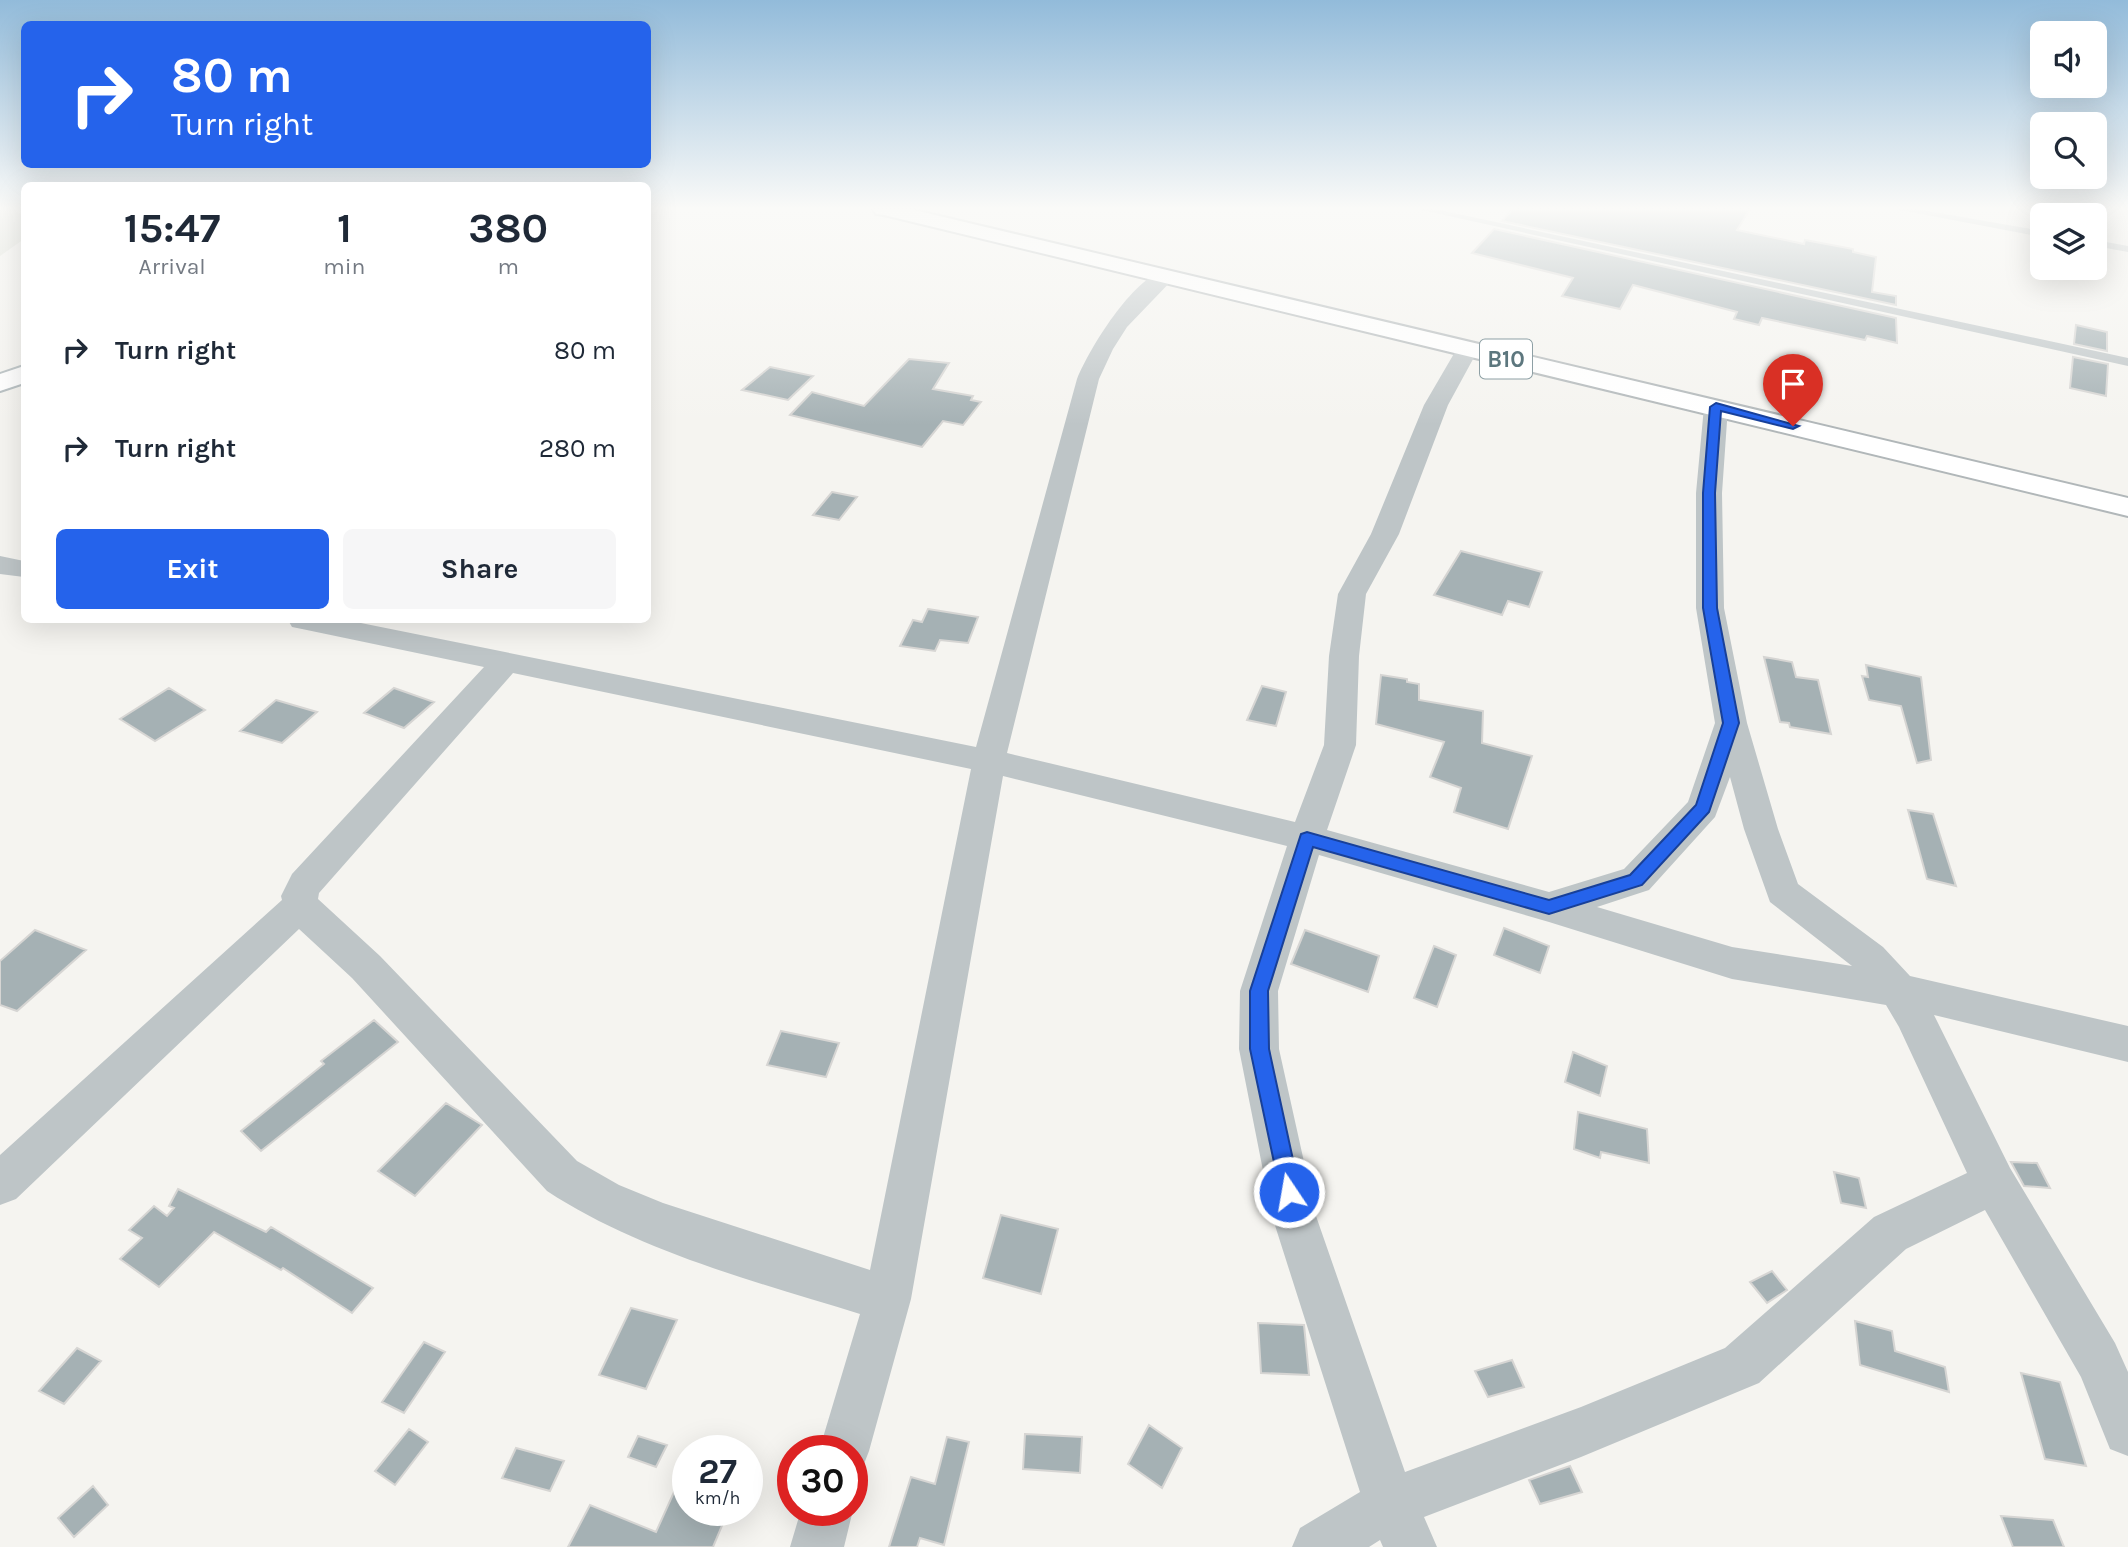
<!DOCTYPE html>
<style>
body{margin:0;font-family:Karla,sans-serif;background:#f6f6f7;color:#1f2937;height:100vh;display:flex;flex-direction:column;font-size:26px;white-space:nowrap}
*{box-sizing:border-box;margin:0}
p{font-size:23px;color:#747a83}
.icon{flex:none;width:38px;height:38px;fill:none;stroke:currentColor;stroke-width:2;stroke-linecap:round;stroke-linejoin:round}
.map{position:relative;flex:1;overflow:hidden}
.sheet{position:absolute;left:21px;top:182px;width:630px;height:441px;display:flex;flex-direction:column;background:#fff;border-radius:10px;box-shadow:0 7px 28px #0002}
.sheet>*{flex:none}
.guide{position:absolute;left:21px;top:21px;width:630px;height:147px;border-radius:10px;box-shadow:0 7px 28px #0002;background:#2563eb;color:#fff;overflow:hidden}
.fabs{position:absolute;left:2030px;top:21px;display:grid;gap:14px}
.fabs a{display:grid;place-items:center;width:77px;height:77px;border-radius:10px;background:#fff;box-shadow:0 7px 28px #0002;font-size:35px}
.speed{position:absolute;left:672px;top:1435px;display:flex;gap:14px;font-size:35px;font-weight:700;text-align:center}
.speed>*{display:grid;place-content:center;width:91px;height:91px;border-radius:50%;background:#fff;box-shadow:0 7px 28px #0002;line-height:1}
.speed small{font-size:18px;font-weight:400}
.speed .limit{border:10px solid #d22;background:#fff;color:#111}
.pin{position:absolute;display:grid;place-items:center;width:60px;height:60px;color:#fff;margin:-72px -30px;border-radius:50% 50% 50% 0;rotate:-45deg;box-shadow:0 0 7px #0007}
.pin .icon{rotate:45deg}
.me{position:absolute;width:77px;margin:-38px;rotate:348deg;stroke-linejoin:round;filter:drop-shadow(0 0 5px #0008)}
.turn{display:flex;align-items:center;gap:24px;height:147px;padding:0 35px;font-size:32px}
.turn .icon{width:91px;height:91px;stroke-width:2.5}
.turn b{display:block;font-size:49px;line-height:60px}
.eta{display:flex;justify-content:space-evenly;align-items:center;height:119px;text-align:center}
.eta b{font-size:42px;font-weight:700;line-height:49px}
.cta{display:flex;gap:14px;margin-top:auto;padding:14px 35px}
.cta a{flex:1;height:80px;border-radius:10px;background:#2563eb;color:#fff;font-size:28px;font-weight:700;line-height:80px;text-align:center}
.cta a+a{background:#f6f6f7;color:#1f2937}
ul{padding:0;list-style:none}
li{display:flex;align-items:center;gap:21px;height:98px;padding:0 35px}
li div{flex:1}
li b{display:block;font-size:26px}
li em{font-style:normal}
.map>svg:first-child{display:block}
.green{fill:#d5dacf}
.building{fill:#a5b1b4;stroke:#d6d5d3;stroke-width:2}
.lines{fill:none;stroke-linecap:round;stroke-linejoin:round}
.secondary-casing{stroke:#aeb7ba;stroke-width:4}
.highway-casing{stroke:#b1b7b9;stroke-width:4}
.lane{fill:#bec5c7;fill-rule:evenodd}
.street{fill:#bec5c7;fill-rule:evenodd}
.secondary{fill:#fff;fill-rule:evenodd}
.highway{fill:#fff;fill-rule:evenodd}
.route{fill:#2563eb;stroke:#184099;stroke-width:2}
.labels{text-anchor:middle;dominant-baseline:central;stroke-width:7;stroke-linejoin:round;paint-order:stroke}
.shield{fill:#fff;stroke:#8ea0a5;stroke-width:2}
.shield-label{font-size:23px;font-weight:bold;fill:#5d777e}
</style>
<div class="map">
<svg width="2128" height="1547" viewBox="0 0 2128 1547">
<rect width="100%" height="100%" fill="#f5f4f0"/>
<path class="green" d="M0,209h24v30l-24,17z"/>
<path class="building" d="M1513,209h237l-13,21 67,14 1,-4 48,9v3l23,5 -4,35 24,4v9l-394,-84z
M1494,229l402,89 1,25 -30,-7 -2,4 -103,-22 -3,7 -25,-6 3,-7 -104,-27 -13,24 -58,-13 11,-18 -101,-25z
M2076,325l31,7v19l-33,-7z
M2073,357l35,7 -2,32 -36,-8z
M909,359l40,4 -16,26 40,7 -2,4 10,2 -18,23 -20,-4 -21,26 -132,-32 22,-23 52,14z
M770,367l43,9 -25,24 -46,-10z
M832,492l25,5 -18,23 -26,-5z
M1461,551l81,21 -13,35 -21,-6 -6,14 -68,-20z
M928,609l50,8 -10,26 -28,-3 -5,11 -35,-5 13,-26 9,2z
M1764,657l28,5 4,15 22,3 13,54 -41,-7 -1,-4 -9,-1z
M1866,665l55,12 10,83 -14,3 -16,-57 -32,-6 -7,-24 6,1z
M1381,675l26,4v3l12,2v16l64,11 -1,32 50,13 -24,73 -54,-17 7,-24 -31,-11 14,-35 -68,-18z
M1262,686l24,6 -10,34 -29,-6z
M169,688l36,22 -50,31 -35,-22z
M394,688l40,14 -30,26 -40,-15z
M276,700l41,12 -35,31 -42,-12z
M1908,810l25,4 23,72 -29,-7z
M1504,928l45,18 -9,27 -46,-18z
M35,930l51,20 -69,61 -17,-6v-44z
M1305,930l74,26 -11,36 -77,-28z
M1434,946l22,9 -19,52 -23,-9z
M374,1020l24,22 -137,109 -20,-20 83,-67 -3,-3z
M781,1031l58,12 -13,34 -59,-12z
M1573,1052l34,14 -7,30 -35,-14z
M446,1103l36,22 -67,71 -37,-25z
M1578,1112l69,17 2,34 -48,-11 -1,6 -26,-9z
M2011,1162l26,1 13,25 -26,-2z
M1834,1172l25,6 7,30 -25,-5z
M178,1189l88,43 5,-5 102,61 -21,25 -69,-45 -2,2 -67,-38 -55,55 -39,-28 22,-21 -13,-8 25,-24 13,10 7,-8 -5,-2z
M1001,1215l57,14 -17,65 -58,-16z
M1772,1271l15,19 -20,13 -17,-21z
M631,1308l46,12 -31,69 -47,-14z
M1855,1321l37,10 3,20 50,16 4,25 -89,-27z
M1258,1323l46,2 5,50 -48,-2z
M424,1342l21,10 -41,61 -22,-11z
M77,1348l24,13 -37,43 -25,-13z
M1512,1360l12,27 -36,10 -13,-26z
M2021,1373l39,9 26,84 -41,-7z
M1149,1425l33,23 -20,40 -34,-24z
M409,1429l19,13 -33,43 -20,-14z
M1025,1434l57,3 -2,36 -57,-4z
M638,1436l29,9 -11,22 -28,-10z
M947,1437l22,5 -25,103 -24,-7 -3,9h-28l22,-70 24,7z
M516,1448l48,13 -14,30 -48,-13z
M688,1461v49h23l15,6 -13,31h-145l22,-42 66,27z
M1570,1466l12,26 -42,12 -11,-24z
M93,1486l15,19 -34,32 -16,-19z
M2001,1516l52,4 11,27h-51z"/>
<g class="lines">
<defs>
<path id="secondary" d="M24,366v17l-24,8v-17z"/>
<path id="highway" d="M873,209h37l1218,289v18l-1244,-301 -8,-1z"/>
</defs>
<use href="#secondary" class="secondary-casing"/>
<use href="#highway" class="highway-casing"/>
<path class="lane" d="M1417,209h18l693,149v8z
M1895,209h21l126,22v6z
M2095,240l33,6v6l-33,-6z"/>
<path class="street" d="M1166,270l7,2 3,4 -49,51 -14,22 -14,30 -92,374 288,69 29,-77 5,-89 9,-62 33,-60 53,-129 35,-60h16l3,5 -30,55 -49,129 -33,60 -7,62 -3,89 -29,85 222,62 75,-23 64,-67 27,-79 -19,-115v-115l8,-86 4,-5h16l4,5 -6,86 2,115 23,115 31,106 20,55 85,63 27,29 218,50v36l-194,-47 76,153 105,175 13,29v84l-18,-7 -29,-72 -96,-167 -79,39 -147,134 -178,74 -157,60 13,30h-54l-3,-7 -11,7h-77l8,-19 60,-36 -88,-276 -33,-167 1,-58 47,-145 -284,-70 -92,523 -42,152 -7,18 -10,4v-22h-33l41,-137c-104,-32 -222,-63 -313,-123l-195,-213 -53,-49 -283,270 -16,6v-50l282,-255 -1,-4 11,-22 192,-207 -182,-38 -10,-2 -4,-7h58l630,127 101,-368c13,-31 55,-101 89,-109zM513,673l458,96 -101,501 -207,-67 -44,-18 -42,-24 -197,-205 -62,-57 1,-6zM1730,777l14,52 26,73 82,64 -120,-19 -135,-40 52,-17 66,-73zM1319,855l230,67 183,57 154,26 13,22 68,146 -93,44 -149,131 -144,59 -176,65 -89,-256 -37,-167 -1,-58z
M0,556l24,5v16l-24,-3z
M852,1508l1,2 -9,37h-54l11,-37h51z"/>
<use href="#secondary" class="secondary"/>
<use href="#highway" class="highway"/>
</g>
<linearGradient id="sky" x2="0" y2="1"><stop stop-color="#92bbda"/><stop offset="0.49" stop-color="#fafaf8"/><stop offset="1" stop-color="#fafaf8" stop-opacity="0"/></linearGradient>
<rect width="2128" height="425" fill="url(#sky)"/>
<path class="route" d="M1716,403l83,23 -6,3 -72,-18 -6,82 2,115 22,115 -30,89 -67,73 -93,29 -236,-67 -45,144 1,58 31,143 -3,8 -8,3 -7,-3 -32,-151v-58l51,-157 6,-2 242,68 81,-25 66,-70 27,-82 -20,-115v-115l7,-86z"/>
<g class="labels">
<rect class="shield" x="1480" y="339.5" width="52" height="39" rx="5"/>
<g class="shield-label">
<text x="1506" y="359">B10</text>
</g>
</g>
</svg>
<div class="fabs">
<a><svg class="icon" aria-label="sound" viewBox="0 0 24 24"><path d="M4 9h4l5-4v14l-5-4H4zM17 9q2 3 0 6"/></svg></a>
<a><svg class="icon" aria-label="search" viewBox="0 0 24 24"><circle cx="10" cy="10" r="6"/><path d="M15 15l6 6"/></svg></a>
<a><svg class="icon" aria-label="layers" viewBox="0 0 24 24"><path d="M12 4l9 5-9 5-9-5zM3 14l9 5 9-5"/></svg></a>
</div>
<div class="speed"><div>27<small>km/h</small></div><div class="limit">30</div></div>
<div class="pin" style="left:1793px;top:426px;background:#d93025"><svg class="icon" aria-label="arrive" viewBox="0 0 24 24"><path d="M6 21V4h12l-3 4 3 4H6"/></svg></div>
<svg class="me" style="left:1289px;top:1192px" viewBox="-20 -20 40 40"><circle r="17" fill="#2563eb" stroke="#fff" stroke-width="3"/><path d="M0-11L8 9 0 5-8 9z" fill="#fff"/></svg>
<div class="guide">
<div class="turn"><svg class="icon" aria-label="right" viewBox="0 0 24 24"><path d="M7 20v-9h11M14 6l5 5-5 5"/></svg><div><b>80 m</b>Turn right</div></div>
</div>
<section class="sheet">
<div class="eta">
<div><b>15:47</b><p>Arrival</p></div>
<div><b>1</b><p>min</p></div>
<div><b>380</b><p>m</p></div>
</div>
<ul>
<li><svg class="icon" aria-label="right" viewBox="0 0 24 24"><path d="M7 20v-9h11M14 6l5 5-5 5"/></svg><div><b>Turn right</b></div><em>80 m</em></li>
<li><svg class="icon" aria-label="right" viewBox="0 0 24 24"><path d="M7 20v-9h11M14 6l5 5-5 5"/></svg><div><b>Turn right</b></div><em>280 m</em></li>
</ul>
<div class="cta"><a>Exit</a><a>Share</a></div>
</section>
</div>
